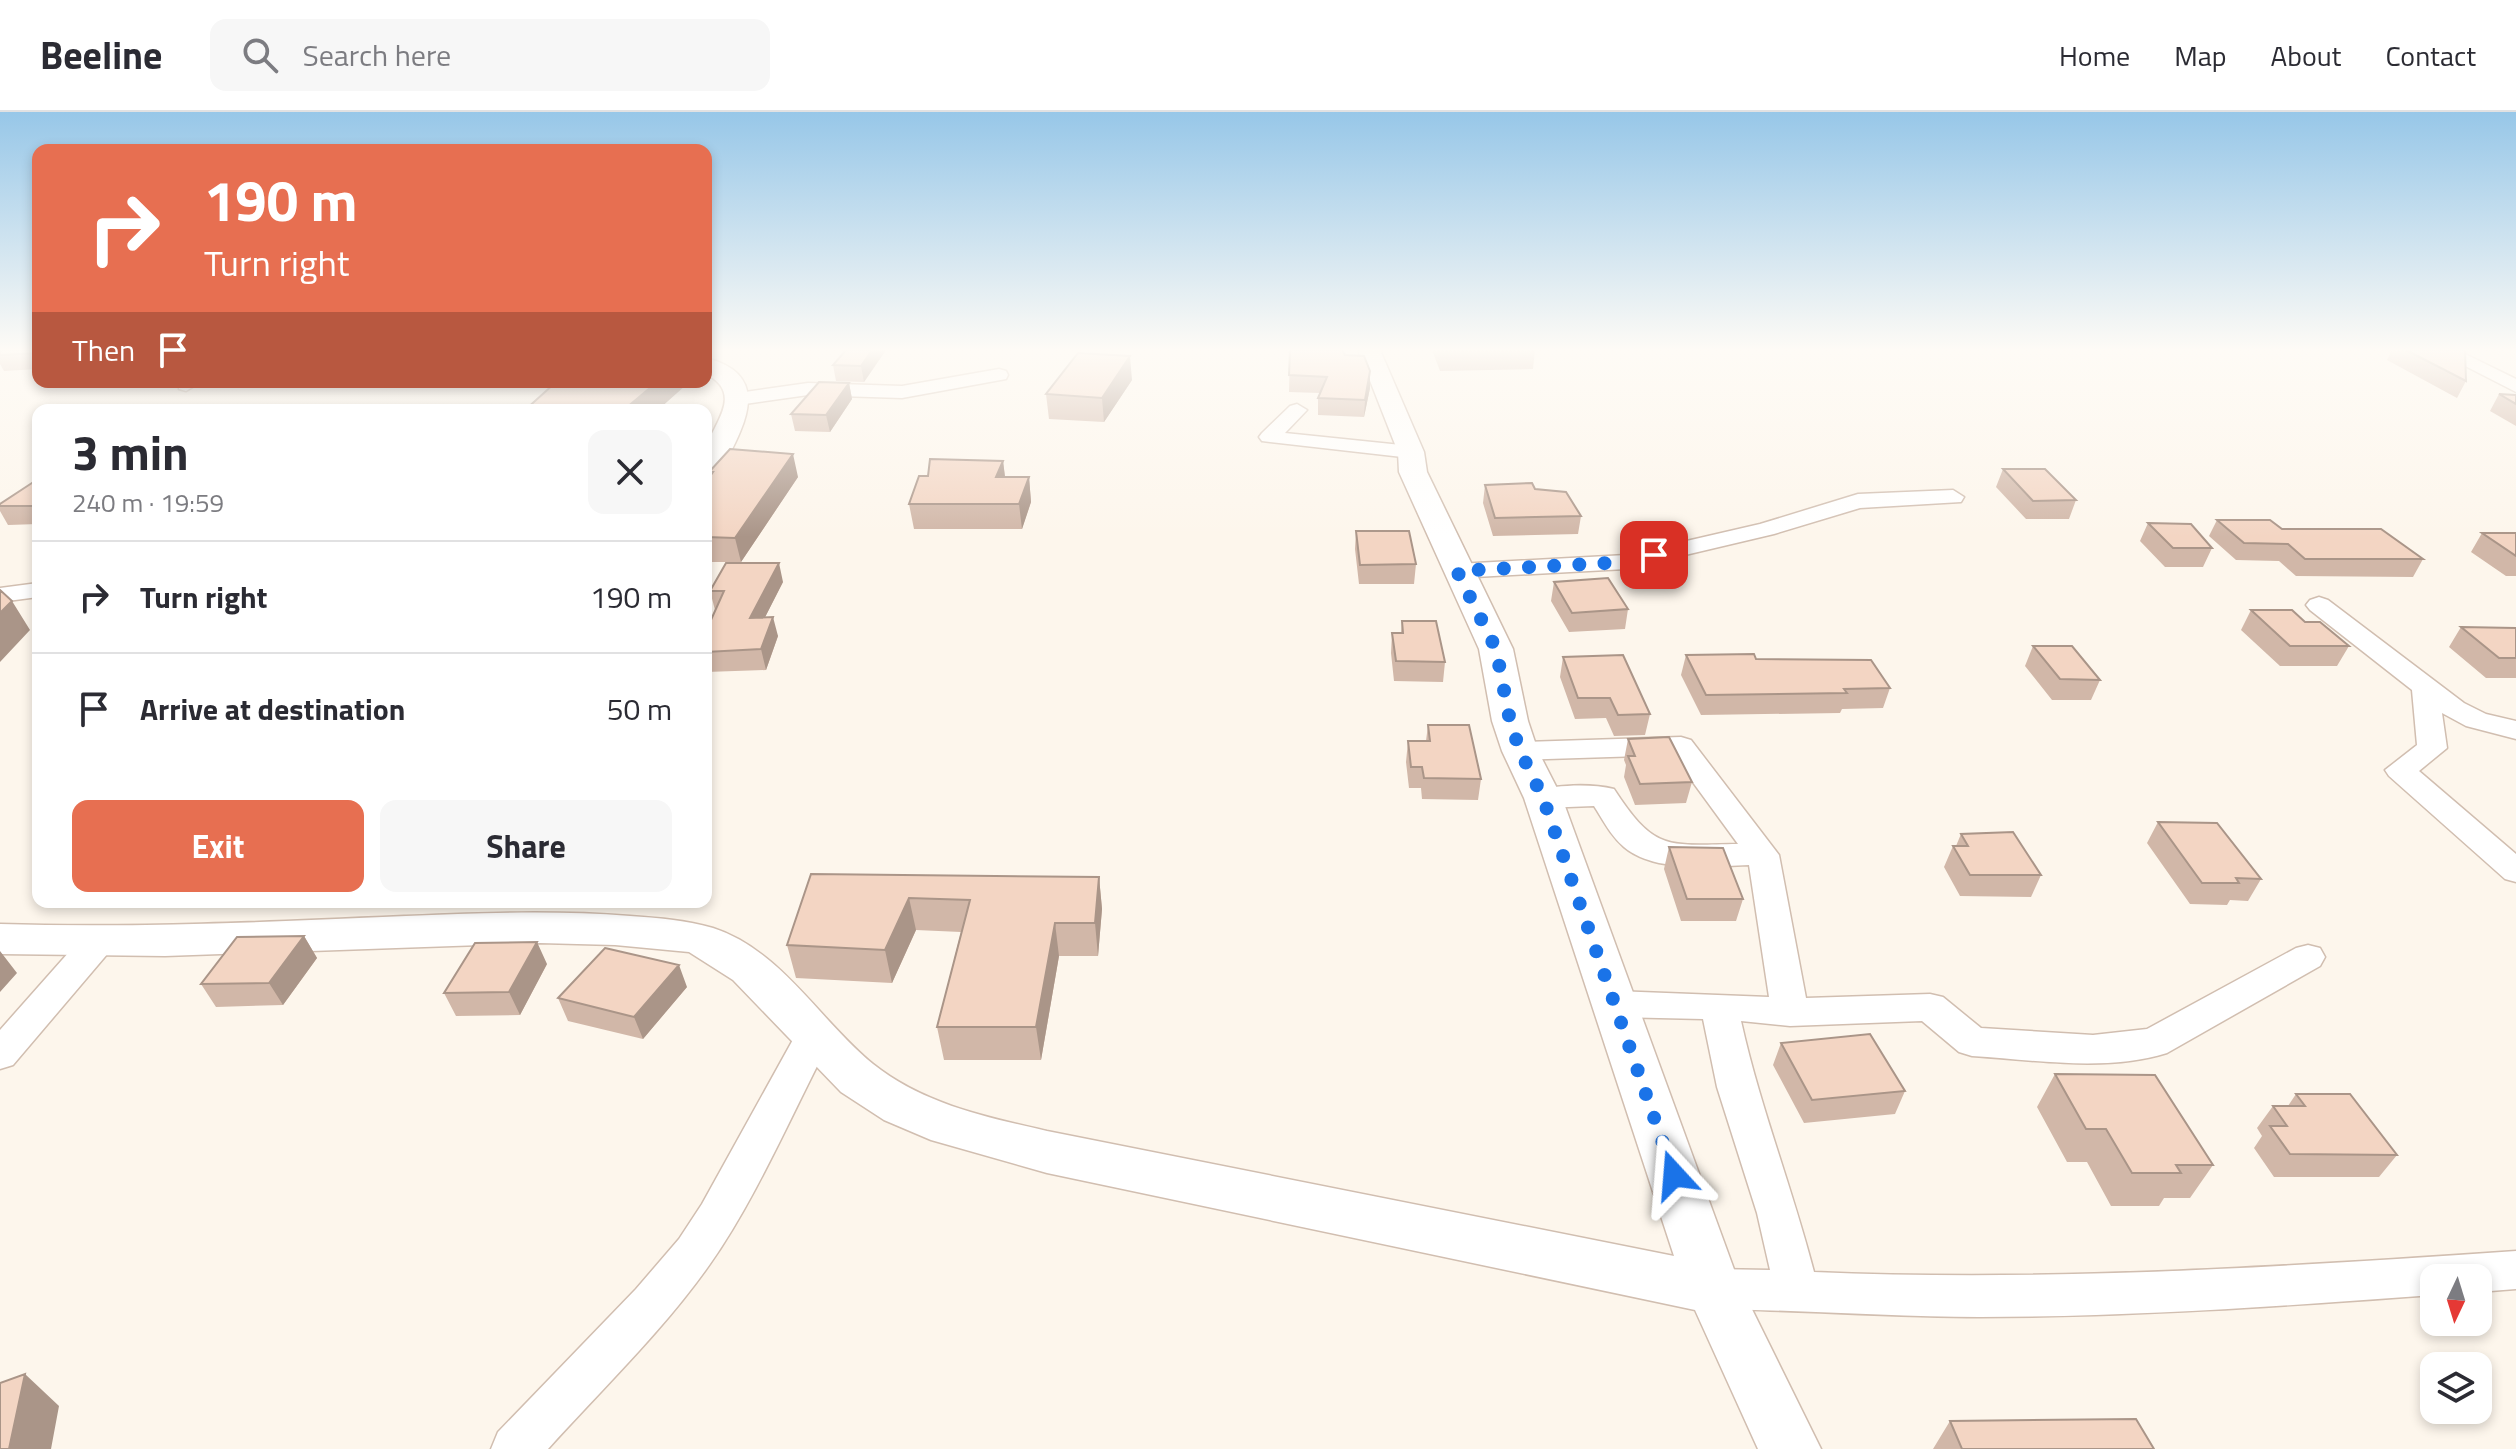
<!DOCTYPE html>
<meta charset="utf-8">
<style>
body{margin:0;font-family:"Titillium Web",sans-serif;background:#f7f7f7;color:#2b2b33;height:100vh;display:flex;flex-direction:column;font-size:30px;white-space:nowrap}
*{box-sizing:border-box;margin:0}
p{font-size:26px;color:#7c7c81}
.icon{flex:none;width:44px;height:44px;fill:none;stroke:currentColor;stroke-width:2;stroke-linecap:round;stroke-linejoin:round}
.map{position:relative;flex:1;overflow:hidden}
.panel{position:absolute;left:32px;top:292px;width:680px;height:504px;display:flex;flex-direction:column;background:#fff;border-radius:16px;box-shadow:0 4px 12px #0003}
.panel>*{flex:none}
.guide{position:absolute;left:32px;top:32px;width:680px;height:244px;border-radius:16px;box-shadow:0 4px 12px #0003;background:#e76f51;color:#fff;overflow:hidden}
.needle{width:52px;rotate:184deg}
.buttons{position:absolute;left:2420px;top:1152px;display:grid;gap:16px}
.buttons a{display:grid;place-items:center;width:72px;height:72px;border-radius:16px;background:#fff;box-shadow:0 4px 12px #0003;font-size:40px}
.pin{position:absolute;display:grid;place-items:center;width:68px;height:68px;color:#fff;margin:-34px;border-radius:16px;box-shadow:0 4px 12px #0006}
.me{position:absolute;width:88px;margin:-44px;rotate:341deg;stroke-linejoin:round;filter:drop-shadow(0 0 6px #0008)}
.turn{display:flex;align-items:center;gap:28px;height:168px;padding:0 40px;font-size:36px}
.turn .icon{width:104px;height:104px;stroke-width:2.5}
.turn b{display:block;font-size:56px;line-height:68px}
.then{display:flex;align-items:center;height:76px;padding:0 40px;background:#0003;gap:16px;font-size:30px}
.round{display:grid;place-items:center;flex:none;width:84px;height:84px;border-radius:16px;background:#f7f7f7}
.overview{display:flex;align-items:center;justify-content:space-between;height:136px;padding:0 40px}
h1{font-size:48px;font-weight:700;line-height:60px}
.action{display:flex;gap:16px;margin-top:auto;padding:16px 40px}
.action a{flex:1;height:92px;border-radius:16px;background:#e76f51;color:#fff;font-size:32px;font-weight:700;line-height:92px;text-align:center}
.action a+a{background:#f7f7f7;color:#2b2b33}
ul{padding:0;list-style:none}
li{display:flex;align-items:center;gap:24px;height:112px;padding:0 40px;border-top:2px solid #e1e1e2}
li div{flex:1}
li b{display:block;font-size:30px}
li em{font-style:normal}
header{display:flex;align-items:center;gap:48px;box-sizing:border-box;height:112px;padding:0 40px;background:#fff;border-bottom:2px solid #e1e1e2}
header strong{font-size:38px}
nav{display:flex;gap:44px;margin-inline-start:auto;font-size:28px}
.search{width:560px;height:72px;background:#f7f7f7;display:flex;align-items:center;gap:20px;box-sizing:border-box;padding:0 28px;border-radius:16px;color:#7c7c81;font-size:30px}
.map>svg:first-child{display:block}
.lines{fill:none;stroke-linecap:round;stroke-linejoin:round}
.minor-casing{stroke:#d1beb0;stroke-width:3}
.tertiary-casing{stroke:#d1beb0;stroke-width:3}
.minor{fill:#fff;fill-rule:evenodd}
.tertiary{fill:#fff;fill-rule:evenodd}
.wall{fill:#d1b7a8}
.shaded-wall{fill:#aa9588}
.building{fill:#f3d5c3;stroke:#aa9588;stroke-width:2}
.route{stroke:#1a73e8;stroke-width:14;stroke-dasharray:0 25.2}
</style>
<header>
<strong>Beeline</strong>
<div class="search"><svg class="icon" aria-label="search" viewBox="0 0 24 24"><circle cx="10" cy="10" r="6"/><path d="M15 15l6 6"/></svg>Search here</div>
<nav><a>Home</a><a>Map</a><a>About</a><a>Contact</a></nav>
</header>
<div class="map">
<svg width="2516" height="1337" viewBox="0 0 2516 1337">
<rect width="100%" height="100%" fill="#fdf6ec"/>
<g class="lines">
<defs>
<path id="minor" d="M2434,238h23l59,29v13z
M999,257l7,2 2,4 -2,4 -104,19 -94,-3 -70,10 -10,-6 10,-6 70,-10 94,3z
M179,270h22l-15,9 -7,-2z
M1297,292l10,6 -22,23 126,13 10,6 -10,6 -149,-17 -3,-4 3,-4 28,-27z
M1953,378l11,7 -3,5 -101,6 -86,26 -148,35 -169,9 -9,-2 -3,-5 3,-5 9,-2 169,-9 134,-31 98,-30z
M38,471v14l-38,5v-14z
M2319,485l9,3 136,103 22,11 30,7v18l-50,-13 -24,-13 5,35 -28,23 97,83v28l-11,-3 -116,-103 -4,-6 32,-25 -5,-55 -102,-80 -4,-5 4,-5z
M1681,625l10,3 88,115 27,143 124,-4 13,3 38,31 112,7 54,-6 149,-81 12,-3 12,3 5,9 -5,9 -153,87c-61,19 -132,7 -195,3l-13,-4 -37,-31 -132,5 -49,-5c19,86 51,166 73,251 235,10 468,-5 702,-21v38l-38,3v-14h-44v17c-151,11 -303,22 -454,22 -89,0 -178,-7 -267,-8l-16,-6 -6,-14 6,-14 16,-6 57,1 -13,-57 -40,-126 -14,-68 -88,-2 -13,-4 -5,-9 5,-9 13,-4 154,6 -20,-132c-38,1 -94,8 -125,-18 -13,-11 -21,-27 -30,-41l-51,2 -11,-3 -4,-7 4,-7c24,-6 58,-8 82,-2 41,63 53,56 124,55l-65,-89 -153,5 -10,-3 -5,-6 5,-6 10,-3z
M97,819l12,3 5,9 -5,9 -96,113 -13,4v-39l85,-96z
M813,911l13,4 6,10c-39,74 -75,160 -122,227 -47,67 -108,125 -162,185h-57l7,-17 138,-143 43,-50 23,-35 98,-177z"/>
<path id="tertiary" d="M1358,238h22l44,102 3,20 86,177 15,72 10,30 24,47 177,485 82,166h-63l-63,-139 -648,-137 -116,-33 -47,-20 -43,-28 -108,-112 -44,-28 -74,-7 -75,-2 -375,13 -165,-2v-30c135,4 270,-2 406,-8 74,-3 149,-6 224,0 28,2 55,4 83,12 68,22 107,93 160,136 50,40 113,53 174,67l627,125 -150,-458 -22,-47 -10,-30 -13,-72 -80,-177 -1,-20z
M706,246c71,18 35,73 14,115l-4,6 -10,2c0,-10 -2,-23 0,-33 8,-26 38,-54 0,-74z"/>
</defs>
<use href="#minor" class="minor-casing"/>
<use href="#tertiary" class="tertiary-casing"/>
<use href="#minor" class="minor"/>
<use href="#tertiary" class="tertiary"/>
</g>
<path class="wall" d="M38,238v19l-34,2 -4,-7v-12z
M846,238h40l-22,32 -28,-1 -3,-16z
M1290,238l55,5 25,16v17l-6,29 -46,-2v-17l2,-5 -31,-1z
M1432,238h103l-2,19 -93,2z
M2392,238h73l1,31 -9,17 -70,-38z
M1132,268l-28,42 -55,-3 -3,-25z
M849,271l3,16 -22,33 -35,-1 -4,-17z
M2499,282l17,1v31l-26,-15z
M1003,349l2,16h24l2,25 -9,27h-108l-5,-25 19,-28z
M2003,357l73,31 -7,19h-43l-30,-32z
M709,360l89,5 -57,85h-35v-80l4,-6z
M38,367v45l-30,1 -8,-14v-7z
M1485,373l50,4 46,27 -3,18 -85,2 -10,-33z
M2217,408l65,9 141,30 -10,18 -117,-1 -17,-15 -43,-1 -27,-24z
M2148,411l64,25 -9,19h-38l-25,-26z
M1356,419l60,33 -2,20h-55l-4,-35z
M2482,421h34v43h-10l-35,-24z
M783,470l-18,35 13,19 -12,34 -60,2v-41l9,-21 -5,-19z
M1554,470l74,27 -3,20 -56,3 -18,-31z
M2251,498l54,12 44,24 -12,20h-57l-39,-36z
M1402,509l43,41 -2,20 -49,-1 -3,-28 1,-20h9z
M2461,515l55,1v50h-30l-37,-31z
M2033,534l67,34 -9,20h-39l-27,-34z
M1686,543l70,4 134,29 -7,20 -41,1 -2,4 -139,2 -20,-40z
M1563,545l87,57 -5,21 -31,1 -8,-18 -31,1 -15,-42z
M1428,613l53,54 -3,21 -56,-1 -1,-11h-12l-3,-26 2,-21h18z
M1628,627l64,43 -6,21 -51,2 -11,-28 2,-12 -2,-5z
M2158,710l103,57 -13,22 -18,-1 -3,5 -37,-1 -43,-61z
M1961,722l80,41 -10,22 -71,-1 -16,-29 9,-21h3z
M1669,735l74,52 -7,22h-55l-17,-52z
M811,762l288,3 3,32 -4,47h-39l-18,104h-97l-7,-33 24,-95 -45,-2 -24,53 -96,-5 -9,-33z
M304,824l13,22 -34,47 -67,2 -15,-23z
M547,852l-27,51 -64,1 -12,-23z
M687,875l-44,52 -75,-18 -10,-23z
M1781,931l124,48 -10,23 -91,9 -31,-58z
M2055,962l158,91 -23,33h-26l-5,8h-48l-24,-44h-20l-30,-55z
M2296,982l101,61 -18,22h-105l-20,-29 8,-12 -5,-8 16,-22h15z
M1950,1309l12,28h-29z"/>
<path class="shaded-wall" d="M872,238h14l-22,32 -3,-16z
M1130,244l2,24 -28,42 -2,-24z
M1370,259v17l-6,29 1,-17z
M657,270h28l1,3 -28,25h-31l-1,-2z
M849,271l3,16 -22,33 -4,-17z
M793,342l5,23 -57,85 -6,-24z
M1003,349l3,24 -10,-8z
M1029,365l2,25 -9,27 -3,-25z
M779,451l4,19 -28,55 -5,-19z
M12,489l18,29 -30,32v-49z
M773,505l5,19 -12,34 -5,-21z
M1099,765l3,32 -4,47 -3,-33z
M909,786l7,32 -24,53 -7,-33z
M1055,811l4,33 -18,104 -5,-33z
M304,824l13,22 -34,47 -14,-22z
M537,830l10,22 -27,51 -11,-23z
M0,839l17,22 -17,19z
M679,853l8,22 -44,52 -9,-22z
M25,1262l34,32 -8,43h-42z"/>
<path class="building" d="M3,238h35v3l-38,2v-3z
M846,238h26l-11,16 -28,-1z
M1290,238h52l3,5 19,1 6,15 -5,29 -47,-2 9,-21 -38,-2z
M2406,238h59l1,31z
M1078,241l52,3 -28,42 -56,-4z
M615,270h42l-31,26 -10,-1 -2,3h-89l30,-27 57,2z
M819,270l30,1 -23,32 -35,-1z
M2499,282l17,1v9z
M730,337l63,5 -58,84 -29,-1v-55l7,-10h-4z
M930,347l73,2 -7,16h33l-10,27h-110l10,-28h9z
M2003,357h42l31,31 -43,1z
M38,367v27h-38v-2z
M1532,371l3,6 31,3 15,24 -86,2 -10,-33z
M2217,408h53l12,9h99l42,30h-118l-17,-15 -44,-1z
M2148,411l43,1 21,24h-39z
M1356,419h53l7,33 -56,1z
M2482,421h34v23z
M726,451h53l-29,55 23,-1 -12,32 -55,3v-21l18,-40h-14z
M1608,466l20,31 -56,4 -18,-31z
M0,478l12,11 -12,12z
M2251,498h41l13,12h15l29,24h-59z
M1402,509h34l9,41 -49,-1 -4,-28h11z
M2461,515l55,1v30h-17z
M2033,534h39l28,34 -40,-1z
M1754,542l2,5 115,1 19,28 -46,1 3,4 -141,2 -20,-40z
M1623,543l27,59 -32,1 -8,-17h-32l-15,-41z
M1428,613h41l12,54 -57,-1 -2,-11h-11l-3,-26h22z
M1669,625l23,45 -52,2 -12,-28h7l-7,-17z
M2158,710l59,1 44,56 -25,-1 3,5h-37z
M2013,720l28,43h-71l-17,-29h15l-7,-12z
M1669,735l54,1 20,51h-56z
M811,762l288,3 -4,46h-40l-19,104h-99l33,-127 -61,-2 -24,52 -98,-5z
M304,824l-35,47 -68,1 36,-47z
M537,830l-28,50 -65,1 31,-50z
M605,836l74,17 -45,52 -76,-19z
M1870,922l35,57 -93,9 -31,-57z
M2055,962l100,1 58,90h-37l5,8h-49l-26,-44h-20z
M2296,982h54l47,61 -107,-1 -20,-28h17l-14,-20h32z
M25,1262l-16,75h-9v-66z
M2136,1307l18,30h-192l-12,-28z"/>
<linearGradient id="sky" x2="0" y2="1"><stop stop-color="#97c7e8"/><stop offset="0.56" stop-color="#fefbf6"/><stop offset="1" stop-color="#fefbf6" stop-opacity="0"/></linearGradient>
<rect width="2516" height="425" fill="url(#sky)"/>
<g class="lines">
<path class="route" d="M1654,443l-28,7 -169,9 39,78 14,72 10,30 23,47 131,377"/>
</g>
</svg>
<div class="buttons">
<a><svg class="needle" viewBox="-14 -14 28 28"><path d="M0-13l5 13h-10z" fill="#e53935"/><path d="M0 13l5-13h-10z" fill="#7c7c81"/></svg></a>
<a><svg class="icon" aria-label="layers" viewBox="0 0 24 24"><path d="M12 4l9 5-9 5-9-5zM3 14l9 5 9-5"/></svg></a>
</div>
<div class="pin" style="left:1654px;top:443px;background:#d93025"><svg class="icon" aria-label="arrive" viewBox="0 0 24 24"><path d="M6 21V4h12l-3 4 3 4H6"/></svg></div>
<svg class="me" style="left:1674px;top:1063px" viewBox="-20 -20 40 40"><path d="M0-17L14 15 0 8-14 15z" fill="#1a73e8" stroke="#fff" stroke-width="4"/></svg>
<div class="guide">
<div class="turn"><svg class="icon" aria-label="right" viewBox="0 0 24 24"><path d="M7 20v-9h11M14 6l5 5-5 5"/></svg><div><b>190 m</b>Turn right</div></div>
<div class="then">Then<svg class="icon" aria-label="arrive" viewBox="0 0 24 24"><path d="M6 21V4h12l-3 4 3 4H6"/></svg></div>
</div>
<section class="panel">
<div class="overview"><div><h1>3 min</h1><p>240 m · 19:59</p></div><a class="round"><svg class="icon" aria-label="close" viewBox="0 0 24 24"><path d="M6 6l12 12M18 6L6 18"/></svg></a></div>
<ul>
<li><svg class="icon" aria-label="right" viewBox="0 0 24 24"><path d="M7 20v-9h11M14 6l5 5-5 5"/></svg><div><b>Turn right</b></div><em>190 m</em></li>
<li><svg class="icon" aria-label="arrive" viewBox="0 0 24 24"><path d="M6 21V4h12l-3 4 3 4H6"/></svg><div><b>Arrive at destination</b></div><em>50 m</em></li>
</ul>
<div class="action"><a>Exit</a><a>Share</a></div>
</section>
</div>
